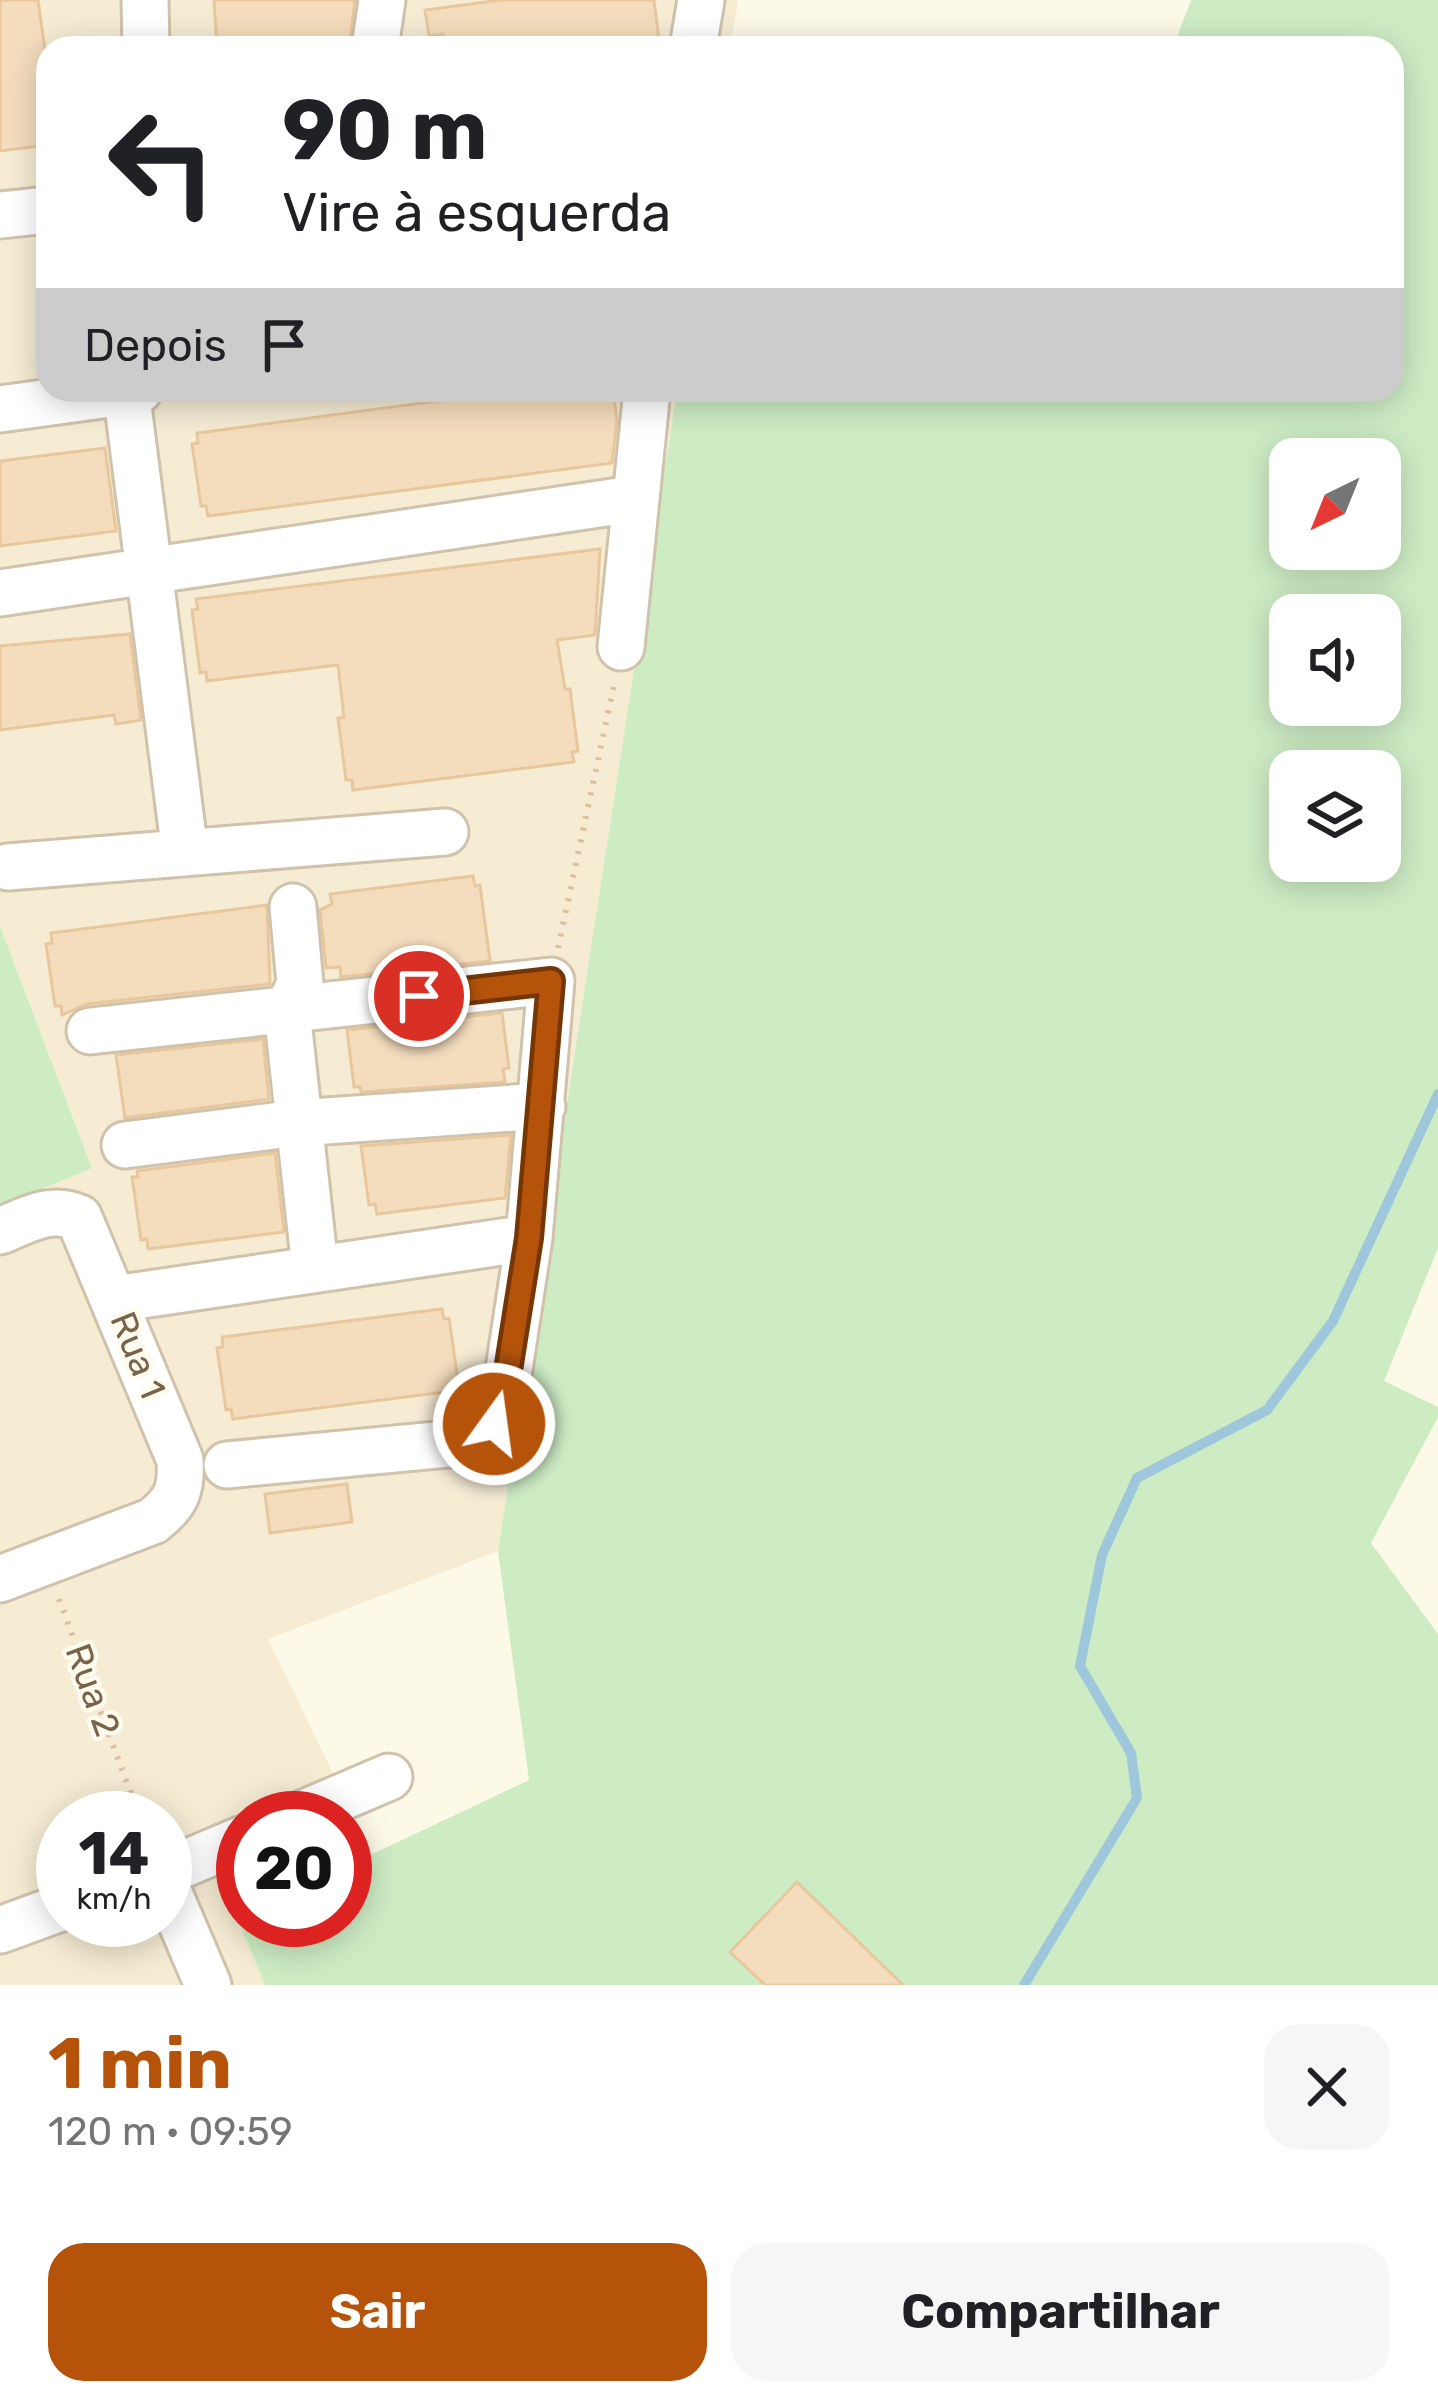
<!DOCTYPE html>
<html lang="pt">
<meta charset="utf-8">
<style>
body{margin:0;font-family:Rubik,sans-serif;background:#f6f6f6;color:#202124;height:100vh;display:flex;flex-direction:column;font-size:45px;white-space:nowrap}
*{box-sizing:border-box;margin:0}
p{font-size:39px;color:#757577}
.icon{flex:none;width:66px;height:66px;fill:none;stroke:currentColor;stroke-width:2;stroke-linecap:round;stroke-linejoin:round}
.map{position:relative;height:1985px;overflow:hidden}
.sheet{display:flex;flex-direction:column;background:#fff;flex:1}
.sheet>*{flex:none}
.top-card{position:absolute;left:36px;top:36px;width:1368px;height:366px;border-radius:36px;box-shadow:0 6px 30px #0003;background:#fff;color:#202124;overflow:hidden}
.needle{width:78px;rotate:223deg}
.controls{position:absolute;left:1269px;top:438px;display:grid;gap:24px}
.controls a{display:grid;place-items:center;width:132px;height:132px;border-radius:24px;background:#fff;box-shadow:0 6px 30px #0003;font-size:60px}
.speed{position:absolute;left:36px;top:1791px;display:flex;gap:24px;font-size:60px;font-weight:700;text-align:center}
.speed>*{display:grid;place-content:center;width:156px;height:156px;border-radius:50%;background:#fff;box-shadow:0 6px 30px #0003;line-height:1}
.speed small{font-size:30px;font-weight:400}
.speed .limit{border:18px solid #d22;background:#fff;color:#111}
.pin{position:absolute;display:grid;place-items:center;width:102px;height:102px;color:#fff;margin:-51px;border:6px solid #fff;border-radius:50%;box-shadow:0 3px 12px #0007}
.me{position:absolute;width:132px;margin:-66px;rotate:14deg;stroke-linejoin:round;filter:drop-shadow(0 0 9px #0008)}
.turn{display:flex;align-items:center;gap:42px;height:252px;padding:0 48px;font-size:54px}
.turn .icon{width:156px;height:156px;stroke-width:2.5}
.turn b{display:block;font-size:84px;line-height:102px}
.then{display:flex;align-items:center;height:114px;padding:0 48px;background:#0003;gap:24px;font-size:45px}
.round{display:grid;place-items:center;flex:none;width:126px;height:126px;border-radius:36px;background:#f6f6f6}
.summary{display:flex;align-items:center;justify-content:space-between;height:204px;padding:0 48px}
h1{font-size:72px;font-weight:700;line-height:90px;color:#b45309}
.primary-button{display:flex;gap:24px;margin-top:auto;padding:24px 48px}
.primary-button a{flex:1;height:138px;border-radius:36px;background:#b45309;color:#fff;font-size:48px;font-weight:700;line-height:138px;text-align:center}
.primary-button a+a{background:#f6f6f6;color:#202124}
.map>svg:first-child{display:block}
.residential{fill:#f6ecd4;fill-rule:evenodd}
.green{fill:#cdecc4;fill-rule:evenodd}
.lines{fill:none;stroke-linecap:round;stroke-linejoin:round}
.stream{stroke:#9fc7db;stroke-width:10}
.building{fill:#f4ddbd;stroke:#e8c79c;stroke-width:3}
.minor-casing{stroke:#d0c2ab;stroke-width:51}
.path{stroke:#dac09f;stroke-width:6;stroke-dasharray:3 9;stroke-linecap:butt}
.minor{stroke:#fff;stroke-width:45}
.route-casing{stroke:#753606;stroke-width:30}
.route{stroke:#b45309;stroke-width:21}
.labels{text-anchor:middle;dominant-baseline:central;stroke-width:9;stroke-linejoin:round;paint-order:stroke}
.street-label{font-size:36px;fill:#796349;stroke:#fffbee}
</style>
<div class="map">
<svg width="1438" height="1985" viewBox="0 0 1438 1985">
<rect width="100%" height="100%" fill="#fdf9e7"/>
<path class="residential" d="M0,0h738l-8,48h-682v342h629l-179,1161 -230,88 104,215 -27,13v-49h-102v97l-6,4 28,66h-265v-779l92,-39 -92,-241zM63,1818h102v102h-102z"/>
<path class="green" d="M1191,0h247v1248l-54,133 54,26v10l-67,126 67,91v351h-1173l-28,-67 108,2v-53l184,-87 -31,-229 179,-1161h715v-342h-219zM1290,459h90v90h-90zM1290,615h90v90h-90zM1290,771h90v90h-90z
M0,926l92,242 -92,38z"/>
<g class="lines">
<path class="stream" d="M1024,1985l113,-187 -6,-45 -51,-87 22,-111 35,-77 130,-68 66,-89 105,-227"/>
</g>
<path class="building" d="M0,0h38l10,71v74l-48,6z
M214,0h141l-6,48h-132z
M501,0h153l6,48h-206v-5l-9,1 -2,-10 -14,2 -4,-26z
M520,390h93l4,29 -5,44 -404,53 -2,-10h-5l-9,-62 6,-1 -1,-10z
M105,448l11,83 -116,15v-85z
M600,549l-5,86 -38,5 8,49h5l8,62 -6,1 2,10 -221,28 -1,-10h-6l-8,-62 6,-1 -6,-52 -131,16 -1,-9 -6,1 -8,-63 6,-1 -2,-10z
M130,634l11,86 -25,4 -2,-9 -114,15v-84z
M473,876l2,10 5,-1 10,76 -149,16 -1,-10 -14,1 -6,-58 12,-6 -2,-10z
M267,905l3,79 -183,20 -25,11 -1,-9h-6l-9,-62 6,-1 -1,-10z
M502,1013l7,55 -6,1 2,13 -144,10 -1,-5h-6l-7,-57z
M263,1039l6,60 -144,19 -9,-63z
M511,1135l-6,63 -128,16 -2,-10 -6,1 -8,-59z
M275,1153l9,79 -136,17 -1,-10 -6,1 -9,-63h6l-1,-6z
M442,1309l2,10 5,-1 9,63 -6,1 1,9 -220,28 -2,-10 -5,1 -9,-62 6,-1 -1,-10z
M347,1484l5,38 -82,11 -5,-39z
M797,1882l106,103h-138l-35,-33z"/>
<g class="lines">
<defs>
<path id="minor" d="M145,0l1,48
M375,48l7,-48
M693,48l8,-48
M0,215l48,-5
M126,390l59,463
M0,409l139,-19
M0,593l633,-94
M621,647l26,-257
M8,867l437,-35
M293,907l7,77 -13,27 28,257
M90,1031l461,-50 -22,257 -25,164c-11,25 -20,34 -46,41l-231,22
M125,1145l172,-22 245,-17
M0,1231c27,-11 51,-26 79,-13l101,242c2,30 -4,43 -27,61l-153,58
M115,1299l414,-61
M293,1818l96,-41
M165,1872l78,-33
M165,1884l43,101
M0,1930l63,-23"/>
</defs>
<use href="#minor" class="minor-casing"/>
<path class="path" d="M558,948l56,-263
M59,1599l81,219"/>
<use href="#minor" class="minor"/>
</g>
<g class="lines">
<defs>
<path id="route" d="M419,996l132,-15 -22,257 -26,164 -9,22"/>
</defs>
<use href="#route" class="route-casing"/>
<use href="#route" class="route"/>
</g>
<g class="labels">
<g class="street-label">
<text transform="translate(138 1355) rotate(68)">Rua 1</text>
<text transform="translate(93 1690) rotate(70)">Rua 2</text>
</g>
</g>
</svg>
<div class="controls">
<a><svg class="needle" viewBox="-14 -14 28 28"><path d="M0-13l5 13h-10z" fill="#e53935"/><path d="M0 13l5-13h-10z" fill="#757577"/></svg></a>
<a><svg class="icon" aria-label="sound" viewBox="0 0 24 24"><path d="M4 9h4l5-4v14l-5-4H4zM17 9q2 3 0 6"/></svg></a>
<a><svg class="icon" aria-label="layers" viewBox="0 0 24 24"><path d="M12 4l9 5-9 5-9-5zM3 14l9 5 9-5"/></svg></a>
</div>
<div class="speed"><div>14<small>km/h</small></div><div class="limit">20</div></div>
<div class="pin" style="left:419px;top:996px;background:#d93025"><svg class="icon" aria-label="arrive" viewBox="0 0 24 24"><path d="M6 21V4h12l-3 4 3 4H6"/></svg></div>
<svg class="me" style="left:494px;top:1424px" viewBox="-20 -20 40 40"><circle r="17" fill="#b45309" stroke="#fff" stroke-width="3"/><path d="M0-11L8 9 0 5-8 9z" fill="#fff"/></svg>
<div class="top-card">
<div class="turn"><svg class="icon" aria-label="left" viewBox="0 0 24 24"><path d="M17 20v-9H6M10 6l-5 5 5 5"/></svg><div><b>90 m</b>Vire à esquerda</div></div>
<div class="then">Depois<svg class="icon" aria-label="arrive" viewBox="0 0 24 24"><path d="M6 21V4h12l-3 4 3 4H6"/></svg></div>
</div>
</div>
<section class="sheet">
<div class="summary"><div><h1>1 min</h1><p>120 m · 09:59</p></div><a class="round"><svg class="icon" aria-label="close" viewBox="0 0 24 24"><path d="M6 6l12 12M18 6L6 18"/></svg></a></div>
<div class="primary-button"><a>Sair</a><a>Compartilhar</a></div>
</section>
